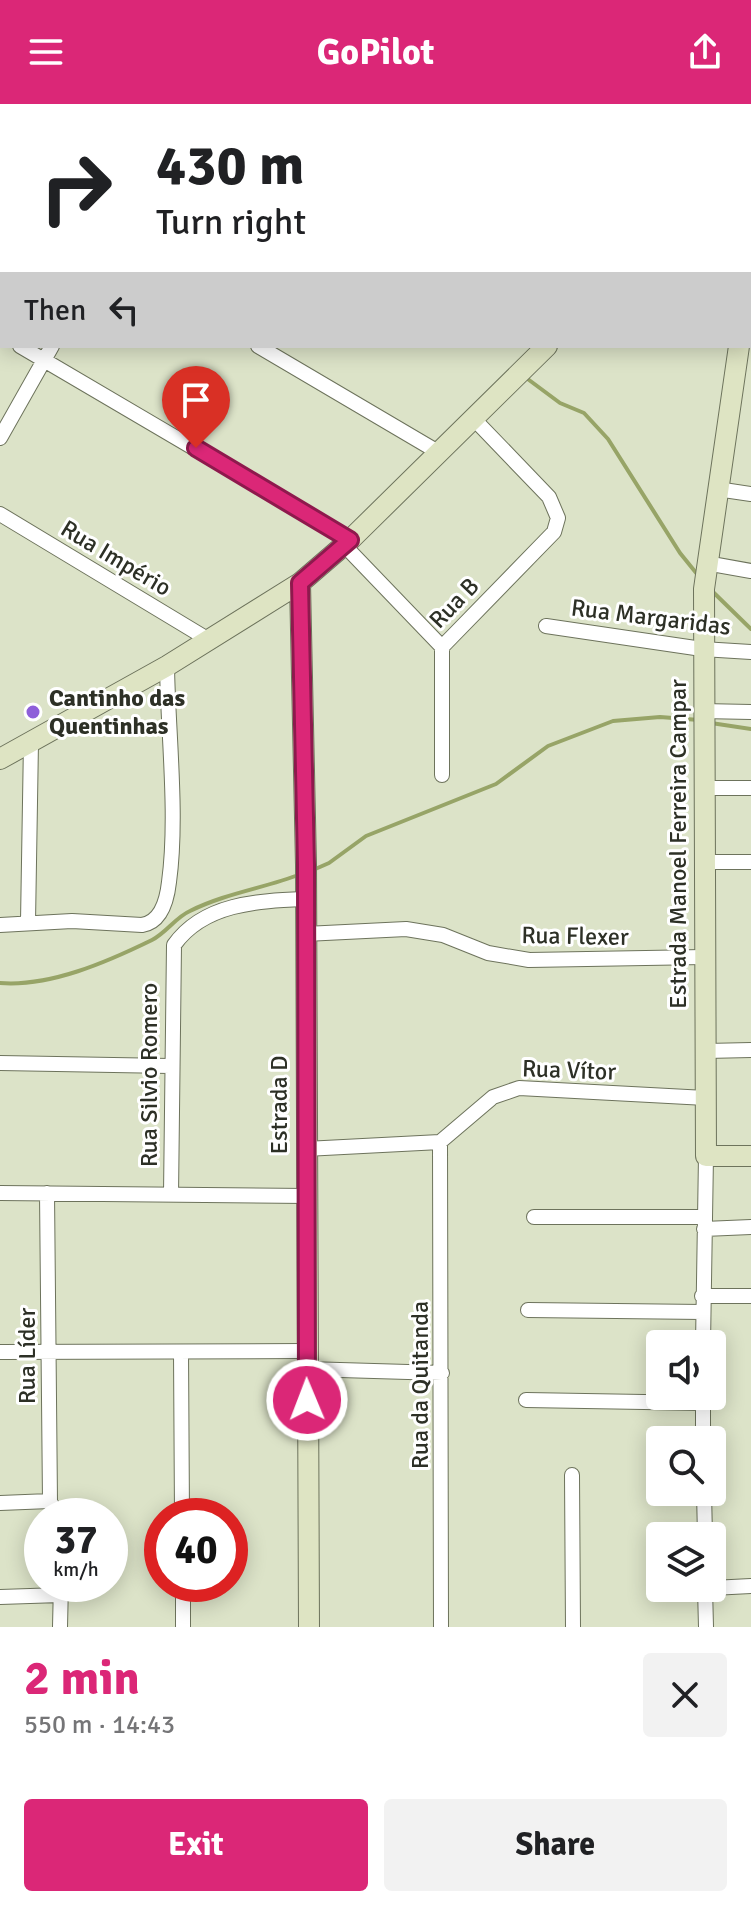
<!DOCTYPE html>
<meta charset="utf-8">
<style>
body{margin:0;font-family:Signika,sans-serif;background:#f2f2f2;color:#202124;height:100vh;display:flex;flex-direction:column;font-size:30px;white-space:nowrap}
*{box-sizing:border-box;margin:0}
p{font-size:26px;color:#757577}
.icon{flex:none;width:44px;height:44px;fill:none;stroke:currentColor;stroke-width:2;stroke-linecap:round;stroke-linejoin:round}
.map{position:relative;height:1523px;overflow:hidden}
.side{display:flex;flex-direction:column;background:#fff;flex:1}
.side>*{flex:none}
.top-card{position:absolute;left:0px;top:0px;width:752px;height:244px;box-shadow:0 4px 20px #0003;background:#fff;color:#202124;overflow:hidden}
.tools{position:absolute;left:646px;top:1226px;display:grid;gap:16px}
.tools a{display:grid;place-items:center;width:80px;height:80px;border-radius:8px;background:#fff;box-shadow:0 4px 20px #0003;font-size:40px}
.speed{position:absolute;left:24px;top:1394px;display:flex;gap:16px;font-size:40px;font-weight:700;text-align:center}
.speed>*{display:grid;place-content:center;width:104px;height:104px;border-radius:50%;background:#fff;box-shadow:0 4px 20px #0003;line-height:1}
.speed small{font-size:20px;font-weight:400}
.speed .limit{border:12px solid #d22;background:#fff;color:#111}
.pin{position:absolute;display:grid;place-items:center;width:68px;height:68px;color:#fff;margin:-82px -34px;border-radius:50% 50% 50% 0;rotate:-45deg;box-shadow:0 0 8px #0007}
.pin .icon{rotate:45deg}
.me{position:absolute;width:88px;margin:-44px;rotate:359deg;stroke-linejoin:round;filter:drop-shadow(0 0 6px #0008)}
.turn{display:flex;align-items:center;gap:28px;height:168px;padding:0 24px;font-size:36px}
.turn .icon{width:104px;height:104px;stroke-width:2.5}
.turn b{display:block;font-size:56px;line-height:68px}
.then{display:flex;align-items:center;height:76px;padding:0 24px;background:#0003;gap:16px;font-size:30px}
.round{display:grid;place-items:center;flex:none;width:84px;height:84px;border-radius:8px;background:#f2f2f2}
.headline{display:flex;align-items:center;justify-content:space-between;height:136px;padding:0 24px}
h1{font-size:48px;font-weight:700;line-height:60px;color:#db2777}
.button{display:flex;gap:16px;margin-top:auto;padding:16px 24px}
.button a{flex:1;height:92px;border-radius:8px;background:#db2777;color:#fff;font-size:32px;font-weight:700;line-height:92px;text-align:center}
.button a+a{background:#f2f2f2;color:#202124}
header{display:flex;justify-content:space-between;align-items:center;height:104px;padding:0 24px;background:#db2777;color:#fff;font-size:36px;font-weight:700}
.map>svg:first-child{display:block}
.green{fill:#aeb78f}
.lines{fill:none;stroke-linecap:round;stroke-linejoin:round}
.stream{stroke:#97a467;stroke-width:4}
.street-casing{stroke:#6d735c;stroke-width:16}
.secondary-casing{stroke:#6d735c;stroke-width:22}
.street{stroke:#fff;stroke-width:14}
.secondary{stroke:#dee4c3;stroke-width:20}
.route-casing{stroke:#8e194d;stroke-width:20}
.route{stroke:#db2777;stroke-width:14}
.poi-dot{fill:#8e5fd9;stroke:#fff;stroke-width:3}
.labels{text-anchor:middle;dominant-baseline:central;stroke-width:6;stroke-linejoin:round;paint-order:stroke}
.street-label{font-size:24px;fill:#2d3026;stroke:#fff}
.poi-label{font-size:24px;font-weight:bold;fill:#2d3026;stroke:#fff;text-anchor:start}
</style>
<header><svg class="icon" aria-label="menu" viewBox="0 0 24 24"><path d="M4 6h16M4 12h16M4 18h16"/></svg>GoPilot<svg class="icon" aria-label="share" viewBox="0 0 24 24"><path d="M12 15V3M7 8l5-5 5 5M5 13v7h14v-7"/></svg></header>
<div class="map">
<svg width="751" height="1523" viewBox="0 0 751 1523">
<rect width="100%" height="100%" fill="#dce3c8"/>
<path class="green" d="M198,0h219l-220,2z"/>
<g class="lines">
<path class="stream" d="M525,273l35,26 24,10 24,26 72,114 17,21
M711,486l40,39
M711,619l40,6
M313,766l16,-7 37,-27 130,-52 52,-38 65,-25 47,-4 39,3
M0,879c50,4 107,-21 152,-43 14,-7 24,-23 38,-29 36,-18 75,-23 111,-37"/>
<defs>
<path id="street" d="M144,0l4,2
M459,0l3,2
M187,2l1,-2
M0,12l2,1
M0,134l2,-4
M0,231l2,1
M20,242l330,194
M258,242l180,106
M0,334l52,-92
M717,385l34,5
M0,410l209,126
M344,441l98,102
M706,459l45,8
M546,522l156,23 49,3
M702,607l49,1
M442,671v-128l112,-115 4,-14 -9,-21 -76,-79
M703,684h48
M704,758h47
M28,818l3,-180
M0,821l72,-4 70,4c19,-3 25,-25 27,-43 9,-66 -1,-148 -2,-216
M305,830l101,-5 37,6 45,18 41,7 175,-3
M706,947l45,-1
M0,959l170,3
M440,1038l1,485
M305,1045l135,-7 53,-45 26,-9 187,10
M0,1089l307,3
M47,1089l3,308 7,15
M171,1091l3,-250c30,-42 84,-44 131,-46
M534,1113h169
M704,1125l47,-2
M702,1192h49
M528,1206l175,2
M703,1240l3,-188
M0,1248l306,-1
M181,1248l1,164
M306,1265l136,4
M703,1292v44
M526,1296l177,3
M572,1371l1,152
M704,1388l1,44
M0,1399l50,-2
M183,1480v43
M705,1484l1,39
M712,1484l39,-2
M0,1493l60,-2
M60,1523l1,-43"/>
<path id="secondary" d="M750,40l1,-1
M750,173l1,-5
M739,242l-35,243 2,567h45
M300,479l6,282 3,762
M0,655l167,-93 133,-83 50,-43 197,-194"/>
</defs>
<use href="#street" class="street-casing"/>
<use href="#secondary" class="secondary-casing"/>
<use href="#street" class="street"/>
<use href="#secondary" class="secondary"/>
</g>
<g class="lines">
<defs>
<path id="route" d="M196,344l154,92 -50,43 6,282 1,535"/>
</defs>
<use href="#route" class="route-casing"/>
<use href="#route" class="route"/>
</g>
<circle class="poi-dot" cx="33" cy="608" r="8"/>
<g class="labels">
<g class="street-label">
<text transform="translate(116 454) rotate(31)">Rua Império</text>
<text transform="translate(454 499) rotate(-46)">Rua B</text>
<text transform="translate(651 513) rotate(7)">Rua Margaridas</text>
<text transform="translate(678 740) rotate(-90)">Estrada Manoel Ferreira Campar</text>
<text transform="translate(575 832) rotate(1)">Rua Flexer</text>
<text transform="translate(569 966) rotate(2)">Rua Vítor</text>
<text transform="translate(149 971) rotate(-90)">Rua Silvio Romero</text>
<text transform="translate(279 1001) rotate(-90)">Estrada D</text>
<text transform="translate(27 1252) rotate(-90)">Rua Líder</text>
<text transform="translate(420 1281) rotate(-90)">Rua da Quitanda</text>
</g>
<g class="poi-label">
<text x="49" y="594">Cantinho das<tspan x="49" dy="28">Quentinhas</tspan></text>
</g>
</g>
</svg>
<div class="tools">
<a><svg class="icon" aria-label="sound" viewBox="0 0 24 24"><path d="M4 9h4l5-4v14l-5-4H4zM17 9q2 3 0 6"/></svg></a>
<a><svg class="icon" aria-label="search" viewBox="0 0 24 24"><circle cx="10" cy="10" r="6"/><path d="M15 15l6 6"/></svg></a>
<a><svg class="icon" aria-label="layers" viewBox="0 0 24 24"><path d="M12 4l9 5-9 5-9-5zM3 14l9 5 9-5"/></svg></a>
</div>
<div class="speed"><div>37<small>km/h</small></div><div class="limit">40</div></div>
<div class="pin" style="left:196px;top:344px;background:#d93025"><svg class="icon" aria-label="arrive" viewBox="0 0 24 24"><path d="M6 21V4h12l-3 4 3 4H6"/></svg></div>
<svg class="me" style="left:307px;top:1296px" viewBox="-20 -20 40 40"><circle r="17" fill="#db2777" stroke="#fff" stroke-width="3"/><path d="M0-11L8 9 0 5-8 9z" fill="#fff"/></svg>
<div class="top-card">
<div class="turn"><svg class="icon" aria-label="right" viewBox="0 0 24 24"><path d="M7 20v-9h11M14 6l5 5-5 5"/></svg><div><b>430 m</b>Turn right</div></div>
<div class="then">Then<svg class="icon" aria-label="left" viewBox="0 0 24 24"><path d="M17 20v-9H6M10 6l-5 5 5 5"/></svg></div>
</div>
</div>
<section class="side">
<div class="headline"><div><h1>2 min</h1><p>550 m · 14:43</p></div><a class="round"><svg class="icon" aria-label="close" viewBox="0 0 24 24"><path d="M6 6l12 12M18 6L6 18"/></svg></a></div>
<div class="button"><a>Exit</a><a>Share</a></div>
</section>
